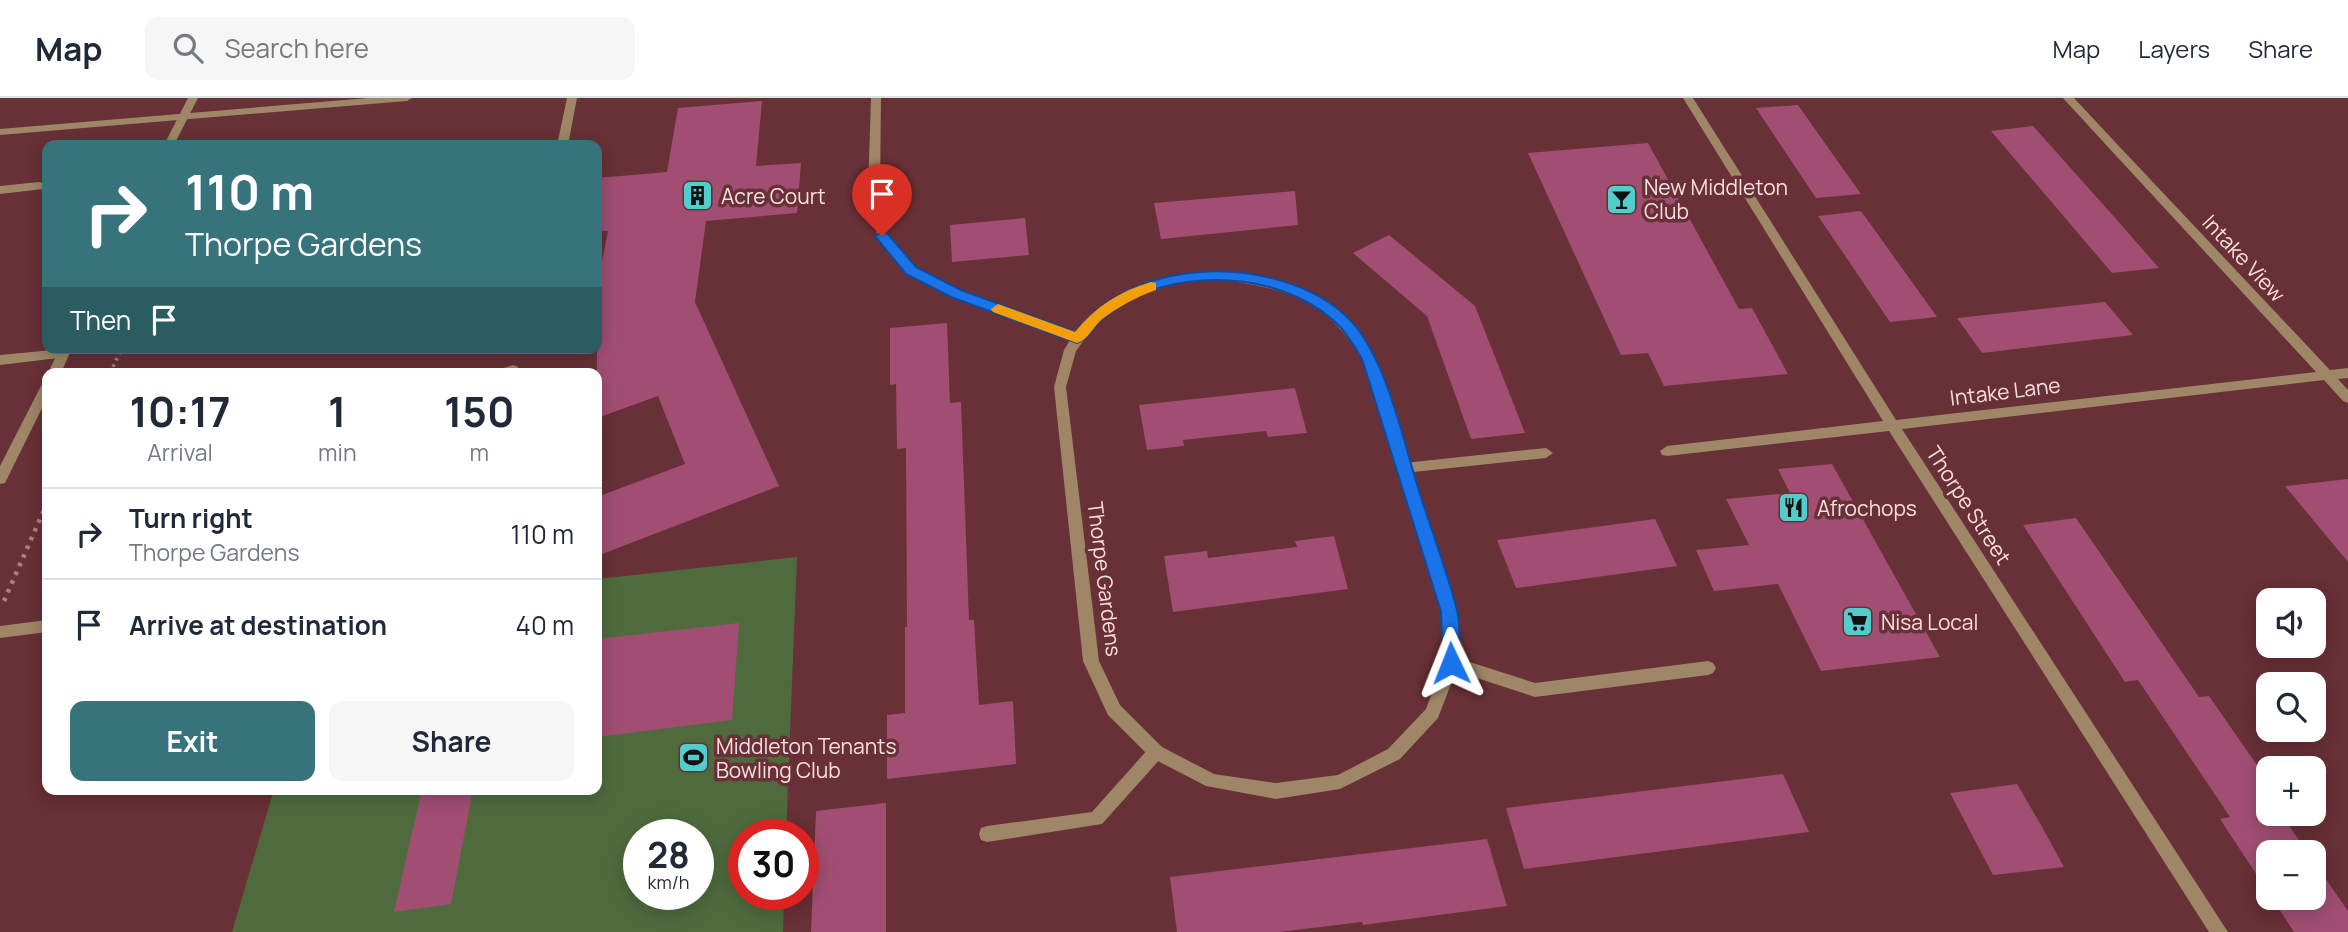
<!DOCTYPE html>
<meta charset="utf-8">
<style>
body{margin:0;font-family:Manrope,sans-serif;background:#f6f6f7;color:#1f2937;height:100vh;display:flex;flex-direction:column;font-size:26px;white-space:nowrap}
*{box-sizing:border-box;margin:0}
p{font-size:23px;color:#747a83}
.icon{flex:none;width:38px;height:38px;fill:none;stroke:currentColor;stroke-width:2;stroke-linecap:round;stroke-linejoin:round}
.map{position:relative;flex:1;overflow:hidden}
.drawer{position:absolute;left:42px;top:270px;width:560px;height:427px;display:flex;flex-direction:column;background:#fff;border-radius:14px;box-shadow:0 4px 18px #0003}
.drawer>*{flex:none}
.hud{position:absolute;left:42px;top:42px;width:560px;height:214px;border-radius:14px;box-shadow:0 4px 18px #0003;background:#36737a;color:#fff;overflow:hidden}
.controls{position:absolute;left:2256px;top:490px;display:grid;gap:14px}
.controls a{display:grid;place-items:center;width:70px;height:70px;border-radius:14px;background:#fff;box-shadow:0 4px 18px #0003;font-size:35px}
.speed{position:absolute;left:623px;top:721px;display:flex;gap:14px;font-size:35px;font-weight:700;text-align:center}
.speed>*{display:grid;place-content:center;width:91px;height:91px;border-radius:50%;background:#fff;box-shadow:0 4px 18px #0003;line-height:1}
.speed small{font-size:18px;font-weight:400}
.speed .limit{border:10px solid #d22;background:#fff;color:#111}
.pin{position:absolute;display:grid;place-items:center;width:60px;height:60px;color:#fff;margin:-72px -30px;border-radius:50% 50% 50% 0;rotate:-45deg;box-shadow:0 0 7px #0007}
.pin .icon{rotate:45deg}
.me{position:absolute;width:77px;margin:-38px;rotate:358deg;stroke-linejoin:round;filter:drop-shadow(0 0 5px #0008)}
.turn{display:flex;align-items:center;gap:24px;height:147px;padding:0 28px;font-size:32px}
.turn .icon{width:91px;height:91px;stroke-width:2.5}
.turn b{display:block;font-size:49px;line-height:60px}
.then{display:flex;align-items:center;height:66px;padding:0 28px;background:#0003;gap:14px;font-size:26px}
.eta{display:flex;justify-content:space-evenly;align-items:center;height:119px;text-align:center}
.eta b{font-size:42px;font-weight:700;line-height:49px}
.button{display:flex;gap:14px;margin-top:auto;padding:14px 28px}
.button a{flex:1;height:80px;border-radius:14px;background:#36737a;color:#fff;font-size:28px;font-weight:700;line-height:80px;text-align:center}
.button a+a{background:#f6f6f7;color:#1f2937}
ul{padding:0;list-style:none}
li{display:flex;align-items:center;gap:21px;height:91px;padding:0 28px;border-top:2px solid #e0e1e3}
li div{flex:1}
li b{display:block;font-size:26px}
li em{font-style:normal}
header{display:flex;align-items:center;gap:42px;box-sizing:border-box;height:98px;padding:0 35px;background:#fff;border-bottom:2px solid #e0e1e3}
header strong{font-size:33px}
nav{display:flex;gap:38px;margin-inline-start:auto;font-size:24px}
.search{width:490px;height:63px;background:#f6f6f7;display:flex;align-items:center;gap:18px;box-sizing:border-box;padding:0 24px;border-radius:14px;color:#747a83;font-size:26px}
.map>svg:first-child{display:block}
.green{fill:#4f6b3e;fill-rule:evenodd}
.building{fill:#a14e72}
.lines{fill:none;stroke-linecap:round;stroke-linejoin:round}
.path-far1{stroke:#ae8388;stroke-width:3.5;stroke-dasharray:2.5 4.5;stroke-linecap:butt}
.path{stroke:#ae8388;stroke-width:4.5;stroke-dasharray:3.5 6;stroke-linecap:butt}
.service{fill:#9e8667;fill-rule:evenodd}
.minor{fill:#9e8667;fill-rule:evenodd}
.tertiary{fill:#9e8667;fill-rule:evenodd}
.route{fill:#1a73e8;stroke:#114b97;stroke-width:2}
.slow{fill:#f59e0b}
.labels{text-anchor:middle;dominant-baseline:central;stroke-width:7;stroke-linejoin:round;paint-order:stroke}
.poi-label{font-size:21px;fill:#fbdee0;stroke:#683037;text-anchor:start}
.street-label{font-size:21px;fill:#fbdee0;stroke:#683037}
</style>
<header>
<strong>Map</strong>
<div class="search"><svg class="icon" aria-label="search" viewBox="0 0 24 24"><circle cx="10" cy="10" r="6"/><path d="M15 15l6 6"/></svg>Search here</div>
<nav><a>Map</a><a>Layers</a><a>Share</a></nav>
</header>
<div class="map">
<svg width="2348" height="834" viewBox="0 0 2348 834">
<rect width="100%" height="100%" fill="#683037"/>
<path class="green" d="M797,459l-11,278h-42v59h40l-1,38h-551l42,-143h323v-210zM639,737h59v59h-59z"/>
<path class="building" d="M762,3l-6,65 45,-3 -4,50 -91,8 -11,81 84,184 -182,70v-59l88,-33 -27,-68 -61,22v-132l11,-55h-11v-53l70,-6 11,-64z
M1798,7l36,51 27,38 -45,4 -60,-90z
M2033,28l84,94 42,48 -47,5 -121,-142z
M1648,45l91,166 13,-1 36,66 -124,12 -16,-33 -27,2 -93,-202z
M1295,93l3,34 -137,14 -7,-36z
M1861,113l56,78 20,28 -47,5 -72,-106z
M1025,120l4,37 -77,7 -2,-37z
M1389,137l86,71 50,127 -54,6 -44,-123 -74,-63z
M2105,204l28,33 -151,18 -25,-35z
M947,225l3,80 11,-1 8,218h5l5,85 34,-4 3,63 -129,15v-64l18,-2v-86h2l-1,-179 -9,1 -1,-65 -6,1v-57z
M1295,290l12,45 -39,4 -2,-6 -83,9 1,6 -37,4 -8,-45z
M1832,366l38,68 70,125 -119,14 -43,-87 -64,7 -18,-41 53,-5 -23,-46 64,-6 -12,-24z
M2348,381v83l-63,-76z
M2076,420l123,179 10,-1 59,85v33h13l26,38h-39v40l-48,-73 10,-2 -92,-137 -13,2 -102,-157z
M1655,421l22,47 -161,22 -19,-48z
M1334,438l14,53 -175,23 -9,-56 43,-5 1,7 89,-11 -2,-6z
M739,525l-7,97 -135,17v-98z
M1783,676l26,58 -285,37 -18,-61z
M2017,686l24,41 23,42 -71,8 -43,-82z
M422,691h51l-22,115 -57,8z
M886,705v129h-75l5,-121z
M1487,741l20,67 -144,19 -1,-3 -83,10h-102l-7,-55z
M2314,764l34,49v21h-54l-22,-34h42z"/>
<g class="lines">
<path class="path-far1" d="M110,275l12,-25"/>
<path class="path" d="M4,503l43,-98"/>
<path class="service" d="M567,0h10l-9,47h-11z
M2063,0h11l42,45v4h-8z
M39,84l4,1v6l-43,5v-8z
M63,251l4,2 2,3 -2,3 -67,8v-10z
M1546,350l7,5 -7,5 -142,15 -7,-5 7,-5z
M1451,558l84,27 173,-22 5,2 3,5 -3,5 -5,2 -173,22 -89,-29 -3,-5 3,-5z
M1156,647l6,2 2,5 -2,5 -60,67 -115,18 -6,-2 -2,-6 2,-6 6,-2 105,-14 58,-65z"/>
<path class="minor" d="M368,0h44l-5,3 -407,34v-6z
M871,0h10l-1,91 8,47 27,32 45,23 116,42 14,-18 36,-24 48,-16 47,-4 55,11 33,11 16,8 26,22 24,35 81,254 3,51 -21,55 -38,41 -60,30 -64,10 -70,-13 -56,-29 -42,-42 -25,-54 -29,-274 10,-37 6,-10 -118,-43 -45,-23 -29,-34 -10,-51zM1221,181c70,12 101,18 142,80l79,253 1,51 -17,46 -38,40 -50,26 -62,8 -62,-9 -52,-27 -42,-42 -21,-44 -33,-274 10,-36 22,-30 36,-24 41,-14z
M1683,0h10l203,322 420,-48 -208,-225v-4h8l214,227 18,-2v10l-10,1 10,11v13l-5,-2 -19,-21 -422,49 326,503h-19l-320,-501 -222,25 -5,-1 -2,-4 7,-5 216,-25z
M513,267l5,2v6h-22l1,-3z
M47,522v12l-47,6v-12z"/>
<path class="tertiary" d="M188,0h10l-24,47h-10z
M60,250h12l-11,25h-13z
M47,283v17l-42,85 -5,1v-18l41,-80z"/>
</g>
<path class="route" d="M882,134l5,1 29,34 45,23 114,42c32,-38 76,-56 125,-60 51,-4 116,11 152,50 36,40 51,120 68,172 12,38 27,77 37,116 4,17 2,36 3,53l-3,5 -6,3 -6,-3 -2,-5 -2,-51 -79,-253c-6,-10 -13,-22 -21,-31 -49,-52 -143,-61 -206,-31 -11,6 -26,16 -35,24 -8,7 -12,19 -23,22l-126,-46 -45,-23 -31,-38z"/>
<path class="slow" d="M1151,184l5,1v7c-20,7 -38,17 -55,30 -8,7 -13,20 -24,23l-84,-31 -2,-3 7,-5 77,28c20,-25 45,-41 76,-50z"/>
<defs>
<symbol id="building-square" viewBox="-11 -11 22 22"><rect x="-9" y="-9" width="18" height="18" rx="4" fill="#52cdcc" stroke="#683037"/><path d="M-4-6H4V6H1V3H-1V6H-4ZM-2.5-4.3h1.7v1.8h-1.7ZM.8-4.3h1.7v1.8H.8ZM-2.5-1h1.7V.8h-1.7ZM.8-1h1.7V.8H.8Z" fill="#111"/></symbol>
<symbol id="bar-square" viewBox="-11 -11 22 22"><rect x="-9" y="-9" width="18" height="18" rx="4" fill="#52cdcc" stroke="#683037"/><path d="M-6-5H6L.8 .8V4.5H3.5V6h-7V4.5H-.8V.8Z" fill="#111"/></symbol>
<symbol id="restaurant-square" viewBox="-11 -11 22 22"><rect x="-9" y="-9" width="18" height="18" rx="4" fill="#52cdcc" stroke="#683037"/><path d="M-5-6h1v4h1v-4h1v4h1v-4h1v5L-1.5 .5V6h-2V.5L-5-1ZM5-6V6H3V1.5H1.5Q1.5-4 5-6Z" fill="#111"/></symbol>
<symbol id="supermarket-square" viewBox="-11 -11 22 22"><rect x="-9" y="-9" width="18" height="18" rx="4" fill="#52cdcc" stroke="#683037"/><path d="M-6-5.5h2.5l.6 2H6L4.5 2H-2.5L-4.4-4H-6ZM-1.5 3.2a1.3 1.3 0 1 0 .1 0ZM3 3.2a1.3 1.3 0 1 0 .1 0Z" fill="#111"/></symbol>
<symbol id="stadium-square" viewBox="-11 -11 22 22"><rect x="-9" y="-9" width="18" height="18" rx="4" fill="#52cdcc" stroke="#683037"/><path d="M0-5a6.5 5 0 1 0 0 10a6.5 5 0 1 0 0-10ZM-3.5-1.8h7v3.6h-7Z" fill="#111"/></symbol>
</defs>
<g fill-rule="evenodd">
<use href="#building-square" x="680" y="80" width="35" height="35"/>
<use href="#bar-square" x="1604" y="84" width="35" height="35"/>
<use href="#restaurant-square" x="1776" y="392" width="35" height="35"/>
<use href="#supermarket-square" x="1840" y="506" width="35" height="35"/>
<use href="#stadium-square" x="676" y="642" width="35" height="35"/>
</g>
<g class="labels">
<g class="poi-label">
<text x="1644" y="89">New Middleton<tspan x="1644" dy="24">Club</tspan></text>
<text x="721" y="98">Acre Court</text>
<text x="1817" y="410">Afrochops</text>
<text x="1881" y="524">Nisa Local</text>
<text x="716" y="648">Middleton Tenants<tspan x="716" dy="24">Bowling Club</tspan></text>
</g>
<g class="street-label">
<text transform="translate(2244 160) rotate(47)">Intake View</text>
<text transform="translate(2005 293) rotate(-7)">Intake Lane</text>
<text transform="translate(1969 407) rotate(57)">Thorpe Street</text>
<text transform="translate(1105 481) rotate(83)">Thorpe Gardens</text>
</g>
</g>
</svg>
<div class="controls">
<a><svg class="icon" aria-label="sound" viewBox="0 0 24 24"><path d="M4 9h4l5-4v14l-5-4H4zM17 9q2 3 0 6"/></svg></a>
<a><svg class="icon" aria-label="search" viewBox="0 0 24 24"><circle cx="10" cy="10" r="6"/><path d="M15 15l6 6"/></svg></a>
<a>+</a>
<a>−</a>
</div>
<div class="speed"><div>28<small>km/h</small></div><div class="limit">30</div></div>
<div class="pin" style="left:882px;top:138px;background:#d93025"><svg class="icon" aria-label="arrive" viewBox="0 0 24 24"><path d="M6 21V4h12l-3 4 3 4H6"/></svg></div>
<svg class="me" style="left:1451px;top:565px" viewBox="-20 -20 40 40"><path d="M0-17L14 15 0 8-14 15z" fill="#1a73e8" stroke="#fff" stroke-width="4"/></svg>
<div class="hud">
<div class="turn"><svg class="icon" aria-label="right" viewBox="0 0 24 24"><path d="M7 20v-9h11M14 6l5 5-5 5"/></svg><div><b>110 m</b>Thorpe Gardens</div></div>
<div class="then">Then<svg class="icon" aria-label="arrive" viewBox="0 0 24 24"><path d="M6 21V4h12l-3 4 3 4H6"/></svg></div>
</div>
<section class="drawer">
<div class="eta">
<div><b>10:17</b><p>Arrival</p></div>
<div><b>1</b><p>min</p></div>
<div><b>150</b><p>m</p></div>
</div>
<ul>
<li><svg class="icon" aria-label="right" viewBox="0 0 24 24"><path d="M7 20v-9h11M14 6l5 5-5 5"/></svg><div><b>Turn right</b><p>Thorpe Gardens</p></div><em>110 m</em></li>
<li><svg class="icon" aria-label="arrive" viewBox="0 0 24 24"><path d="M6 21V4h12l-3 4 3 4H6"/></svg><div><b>Arrive at destination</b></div><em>40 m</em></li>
</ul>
<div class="button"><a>Exit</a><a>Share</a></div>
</section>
</div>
